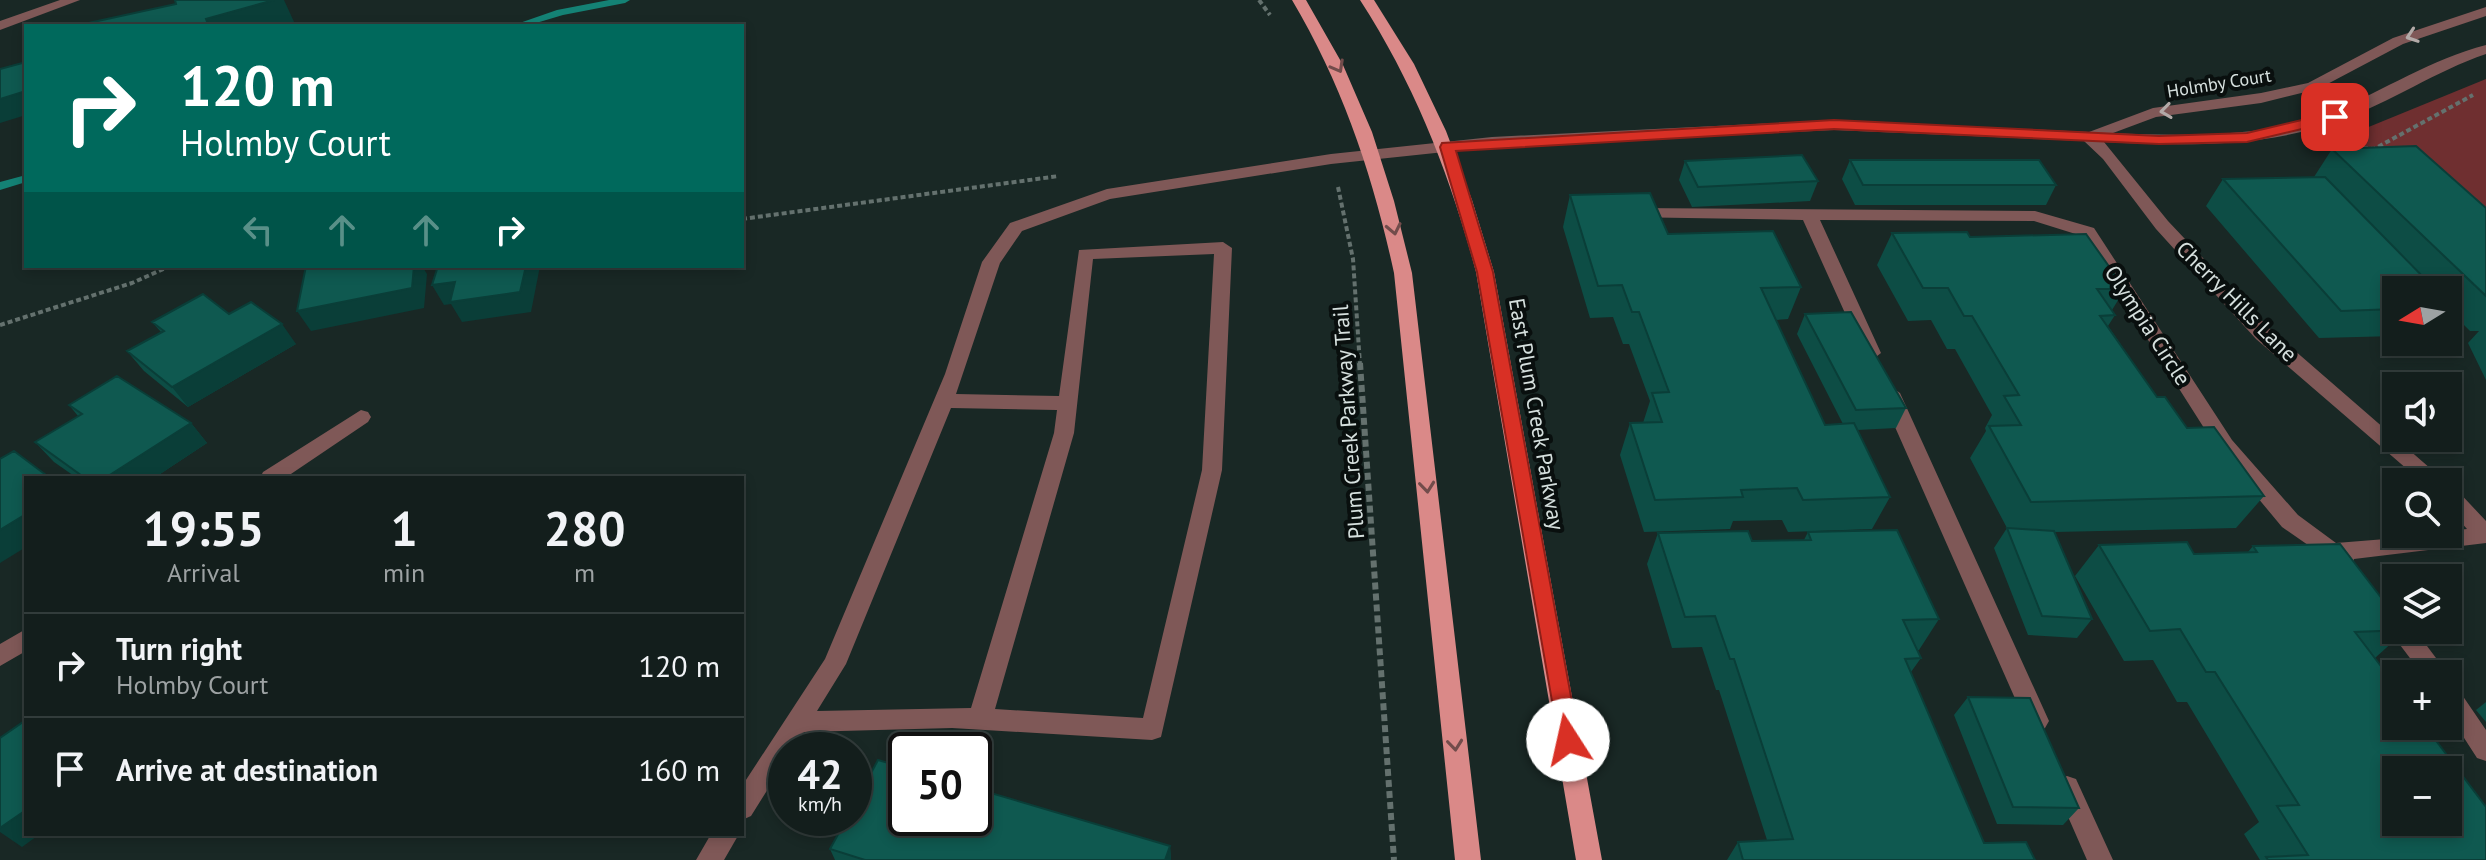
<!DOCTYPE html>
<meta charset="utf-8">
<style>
body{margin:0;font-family:"PT Sans",sans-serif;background:#202b29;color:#f1f3f6;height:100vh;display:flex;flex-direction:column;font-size:30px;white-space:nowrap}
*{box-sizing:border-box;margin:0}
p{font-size:26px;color:#9da2a3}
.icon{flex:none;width:44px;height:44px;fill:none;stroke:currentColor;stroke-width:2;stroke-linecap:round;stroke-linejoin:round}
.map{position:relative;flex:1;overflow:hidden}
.sheet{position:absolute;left:24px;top:476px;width:720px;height:360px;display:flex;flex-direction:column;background:#131e1c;border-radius:0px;box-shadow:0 4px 12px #0003,0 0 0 2px #323c3b}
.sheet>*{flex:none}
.hud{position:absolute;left:24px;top:24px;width:720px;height:244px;border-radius:0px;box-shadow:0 4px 12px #0003,0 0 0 2px #323c3b;background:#00695c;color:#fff;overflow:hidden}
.needle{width:52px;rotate:259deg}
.controls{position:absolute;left:2382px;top:276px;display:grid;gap:16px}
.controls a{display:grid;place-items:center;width:80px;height:80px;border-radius:0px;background:#131e1c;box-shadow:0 4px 12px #0003,0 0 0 2px #323c3b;font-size:40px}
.speed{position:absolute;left:768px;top:732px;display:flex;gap:16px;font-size:40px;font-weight:700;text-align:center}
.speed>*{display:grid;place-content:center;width:104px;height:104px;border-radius:50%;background:#131e1c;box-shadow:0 4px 12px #0003,0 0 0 2px #323c3b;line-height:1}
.speed small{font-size:20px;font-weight:400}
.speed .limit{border:4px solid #111;border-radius:12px;background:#fff;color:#111}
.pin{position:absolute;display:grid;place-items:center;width:68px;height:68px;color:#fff;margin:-34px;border-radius:16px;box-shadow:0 4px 12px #0006}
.me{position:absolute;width:88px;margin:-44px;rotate:350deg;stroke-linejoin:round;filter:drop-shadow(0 0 6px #0008)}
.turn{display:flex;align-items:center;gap:28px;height:168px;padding:0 24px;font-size:36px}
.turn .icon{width:104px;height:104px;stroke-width:2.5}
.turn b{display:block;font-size:56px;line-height:68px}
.lanes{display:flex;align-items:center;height:76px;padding:0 24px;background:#0003;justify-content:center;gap:40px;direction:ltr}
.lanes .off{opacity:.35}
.eta{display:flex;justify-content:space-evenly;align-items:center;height:136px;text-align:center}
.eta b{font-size:48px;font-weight:800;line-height:56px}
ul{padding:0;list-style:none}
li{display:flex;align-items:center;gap:24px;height:104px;padding:0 24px;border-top:2px solid #323c3b}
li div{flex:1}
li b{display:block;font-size:30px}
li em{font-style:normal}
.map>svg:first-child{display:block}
.green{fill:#6f2f30}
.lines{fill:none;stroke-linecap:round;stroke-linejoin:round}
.stream{fill:#148275;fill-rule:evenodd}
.path-far1{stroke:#64716e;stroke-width:4;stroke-dasharray:5 3;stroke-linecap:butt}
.path{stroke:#64716e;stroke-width:6;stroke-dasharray:7 4;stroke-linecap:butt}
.minor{fill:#7f5857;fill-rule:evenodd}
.major{fill:#da8988;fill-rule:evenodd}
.wall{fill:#0d4d45}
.shaded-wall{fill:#0a3e38}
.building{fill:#0f5950;stroke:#0a3e38;stroke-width:2;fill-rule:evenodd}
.oneway{stroke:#b3aaa8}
.oneway2{stroke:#724c4b}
.route{fill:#d93025;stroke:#8d1f18;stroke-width:2}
.labels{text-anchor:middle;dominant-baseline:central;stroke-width:8;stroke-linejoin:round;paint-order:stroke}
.far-street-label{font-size:18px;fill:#d6e0de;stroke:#090f0e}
.street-label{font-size:22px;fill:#d6e0de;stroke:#090f0e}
</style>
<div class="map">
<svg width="2486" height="860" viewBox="0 0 2486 860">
<rect width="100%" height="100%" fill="#192825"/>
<path class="green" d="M2486,79v185l-159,-120z"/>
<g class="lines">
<path class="stream" d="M609,0h21l-5,3 -62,12 -37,11h-15l46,-16z
M26,175v7l-26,8v-8z"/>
<path class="path-far1" d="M1259,0l11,15
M2347,147l27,2 99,-54
M1338,187l15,72 7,106
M742,219l317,-43
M0,325l132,-42 38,-17"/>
<path class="path" d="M1360,363l34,497"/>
<path class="minor" d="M60,0h20l-80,30v-9z
M2486,7v9l-83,28 -85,45 -57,14 -105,14 -43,16c66,3 159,5 220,-21 51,-22 99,-53 153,-67v9c-50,17 -95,48 -145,66 -75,28 -159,26 -237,22l64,79 102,108 176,153h-24l-166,-143 -100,-110 -53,-70 -19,-18 -250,-11 -342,17 -161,17 -221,35 -88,32 -22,32 -44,131 103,2 20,-146 144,-8 9,6 -10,222 -61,267 -9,3 -200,-12 -148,4 -11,18h-7v10l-35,56 -9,4v-34l83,-127 120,-285 37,-112 28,-39 97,-34 224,-35 161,-17 342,-17 255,12 64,-24 108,-15 47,-10 85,-45zM1214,254l-12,216 -59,248 -148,-9 79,-276 19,-174zM951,408l106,2 -3,23 -83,275 -154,3 29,-47z
M1631,208l404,3 59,17 138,212 66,75 38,28 112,-9v-3l19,-2 -19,-21v-22l7,2 31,33v22l-132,16 -2,8 -8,3 -62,-43 -64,-77 -136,-214 -48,-15 -214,-1 61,133 -9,7 -9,-7 -60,-133 -178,-3 -2,-4z
M1890,386l10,7 149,328 -4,7 -8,4 -8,-4 -4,-7 -145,-328z
M361,410l7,2 3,5 -3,5 -83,56h-25l3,-6z
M2394,623l2,7h19l33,44h-26l-28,-37 -3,-7z
M26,629v22l-26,15v-22z
M2448,683l8,3 30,44v31l-9,-3 -29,-45z
M2067,776l9,3 37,81h-26l-32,-73 3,-8z
M711,834h28l-15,26h-28z"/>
<path class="major" d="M1292,0h14l37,65 29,67 22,69 18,72 69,587h-26l-61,-587c-21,-97 -51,-187 -102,-273z
M1360,0h14l40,64 32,67 26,69 22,72 108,588h-26l-100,-588c-26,-97 -61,-187 -116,-272z"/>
</g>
<path class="wall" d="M2332,149l154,59v172l-18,-37 11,-12h-9l-20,-20 -2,2v-23h-52v46l-77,2 -113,-132 17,-27 91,-2z
M1850,160l206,25 -10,20h-191l-13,-26z
M1685,161l133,20 -8,20 -118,6 -13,-27z
M1570,195l231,92 -13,32 -12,1 49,105 18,-1 -46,-90 8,-20 101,94 -10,20 -39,2 33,67 -18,32 -84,3 -6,-12 -49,1 -3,8 -86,3 -24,-77 10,-32h13l7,-22 -21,-57h-6l-10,-27 -23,1 -27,-91z
M1892,233l78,4 155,52 -13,21 3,5 -7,11 49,71 30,31 77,68 -28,32 -181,4 37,87 -15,19 -49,-3 -34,-87 13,-20 -37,-70 16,-27 -1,-3 7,-13 -37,-66h-8l-16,-29 -23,1 -31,-56z
M229,314l67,30 -108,63 -44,-36 -17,-20 34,-19 -9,-10z
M69,405l122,18 16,20 -53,35h-77l-23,-16 -19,-20 43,-26z
M1808,532l131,87 -20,31h-2l4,8 -10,14 73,171 51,17h-308l11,-18 29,-2 -48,-150h-3l-14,-43 -30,1 -25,-84 11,-31 94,8 52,-1z
M2099,545l95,9 54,-2 5,-6 153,84 -31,28 111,202h-226l-16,-26 15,-12 -72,-120h-10l-24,-42 -29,1 -49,-85z
M1968,697l111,111 -16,17 -66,-1 -43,-109z
M2486,702v20l-10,-12z
M1170,846l1,14h-336l-5,-11z"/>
<path class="shaded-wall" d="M274,0h10l11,24 -8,2h-86l5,-7z
M26,91v24l-26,8v-24z
M414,266h8l5,8 -3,34 -113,23 -14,-20z
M526,266h14l-9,46 -69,10 -11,-18 -7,1 -12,-20 23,-3z
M282,324l14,20 -108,63 -16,-20z
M191,423l16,20 -53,35h-49z
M26,514v33l-26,16v-33z
M26,810v24h14l-18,13 -22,-15v-4z
M1170,846l1,14h-6z"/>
<path class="building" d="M175,0h99l-68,19 2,5 -7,2h-116l-1,-2 92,-20z
M26,62v29l-26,8v-30z
M2416,146l70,62v88l-154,-147z
M1802,155l16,26 -120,6 -13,-26z
M1850,160h189l17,25h-193z
M2325,177l111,113h-40v19l-55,2 -118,-132z
M1650,193l18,41 105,-3 28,56 -40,1 64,137 29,-2 36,74 -87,3 -6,-12 -56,2 2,7 -88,3 -25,-77 32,-1 -10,-29 17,-1 -30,-80h-7l-10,-27 -24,1 -28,-91z
M1967,232l3,5 116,-3 39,55h-28l18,26 -15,1 57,81h8l22,31 27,-1 50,69 -233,6 -42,-76 32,-1 -17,-29 15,-1 -47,-79h-8l-16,-28h-25l-31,-55z
M306,266h108l-2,22 -115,23z
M438,266h88l-6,26 -70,10 5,-20 -23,3z
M203,294l26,20 22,-12 31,22 -110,63 -45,-36 37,-20 -12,-9z
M1851,312l55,96 -50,2 -51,-96z
M117,376l74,47 -86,55h-20l-50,-36 47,-28 -13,-9z
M14,451l36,27h-24v36l-26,16v-71z
M2007,528l47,3 38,88 -50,-3z
M1897,530l42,89 -36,1 18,38 -16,1 79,184 42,-1 9,18h-292l-5,-18 55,-3 -59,-180h-4l-15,-43 -30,1 -27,-84 90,-2 4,10 59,-1 -3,-8z
M2187,542l7,12 63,-2 -4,-6 87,-2 56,73v13h10l-51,2 41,54v40h29l61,81v53h-218l-2,-3 42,-2 -31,-49 22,-1 -84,-133h-9l-26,-43 -30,2 -51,-86zM2396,770h52v52h-52z
M1968,697l62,1 49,110 -66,-1z
M26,720v90l-26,18v-90z
M878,760l28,8v50h68v-30l196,58 -5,14h-300l-35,-11 17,-31h7v-13z"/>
<defs><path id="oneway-chevron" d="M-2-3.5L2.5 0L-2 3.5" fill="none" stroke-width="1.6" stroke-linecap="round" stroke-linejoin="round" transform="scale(2)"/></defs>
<g class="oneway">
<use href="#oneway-chevron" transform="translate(2412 36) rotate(161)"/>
<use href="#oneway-chevron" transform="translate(2166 111) rotate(172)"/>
</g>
<g class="oneway2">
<use href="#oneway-chevron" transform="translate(1338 67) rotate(61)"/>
<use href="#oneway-chevron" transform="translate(1394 229) rotate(78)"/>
<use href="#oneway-chevron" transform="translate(1427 487) rotate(84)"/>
<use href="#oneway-chevron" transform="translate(1455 745) rotate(84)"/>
</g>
<path class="route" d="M2335,112l7,5 -2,3 -93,22 -88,2 -325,-15 -378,22 37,121 86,468 -3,7 -8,3 -8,-3 -83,-475 -37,-125 2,-4 392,-23 325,16 88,-3z"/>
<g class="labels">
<g class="far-street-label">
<text transform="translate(2219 83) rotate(-9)">Holmby Court</text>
</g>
<g class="street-label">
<text transform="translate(2237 301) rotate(45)">Cherry Hills Lane</text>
<text transform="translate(2148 325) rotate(57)">Olympia Circle</text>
<text transform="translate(1537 414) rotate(80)">East Plum Creek Parkway</text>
<text transform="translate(1348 422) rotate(-94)">Plum Creek Parkway Trail</text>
</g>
</g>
</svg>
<div class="controls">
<a><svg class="needle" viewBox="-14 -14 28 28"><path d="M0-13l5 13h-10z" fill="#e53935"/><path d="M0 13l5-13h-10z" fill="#9da2a3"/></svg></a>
<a><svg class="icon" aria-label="sound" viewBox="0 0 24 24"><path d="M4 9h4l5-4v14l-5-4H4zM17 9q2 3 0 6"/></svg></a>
<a><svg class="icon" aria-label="search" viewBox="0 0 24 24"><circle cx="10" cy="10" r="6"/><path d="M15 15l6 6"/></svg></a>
<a><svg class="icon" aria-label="layers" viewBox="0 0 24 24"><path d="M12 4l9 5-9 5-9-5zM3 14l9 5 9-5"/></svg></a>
<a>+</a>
<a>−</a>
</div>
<div class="speed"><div>42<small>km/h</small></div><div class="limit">50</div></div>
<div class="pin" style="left:2335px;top:117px;background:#d93025"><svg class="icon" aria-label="arrive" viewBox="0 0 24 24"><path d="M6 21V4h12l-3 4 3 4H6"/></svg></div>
<svg class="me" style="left:1568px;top:740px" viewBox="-20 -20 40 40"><circle r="19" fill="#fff"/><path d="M0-13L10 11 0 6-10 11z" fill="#d93025"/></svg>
<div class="hud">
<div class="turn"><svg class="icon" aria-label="right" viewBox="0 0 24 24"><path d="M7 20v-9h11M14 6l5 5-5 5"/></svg><div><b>120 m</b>Holmby Court</div></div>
<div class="lanes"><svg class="icon off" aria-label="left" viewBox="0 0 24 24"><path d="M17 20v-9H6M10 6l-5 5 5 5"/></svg><svg class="icon off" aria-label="ahead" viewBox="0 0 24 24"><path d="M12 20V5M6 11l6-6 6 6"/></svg><svg class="icon off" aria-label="ahead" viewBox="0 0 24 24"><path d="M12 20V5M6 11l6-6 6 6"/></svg><svg class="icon" aria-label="right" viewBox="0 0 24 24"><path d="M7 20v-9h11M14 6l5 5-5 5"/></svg></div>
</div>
<section class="sheet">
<div class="eta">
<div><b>19:55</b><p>Arrival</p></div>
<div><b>1</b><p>min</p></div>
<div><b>280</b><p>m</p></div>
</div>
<ul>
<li><svg class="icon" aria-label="right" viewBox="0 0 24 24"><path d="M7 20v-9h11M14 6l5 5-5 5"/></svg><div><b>Turn right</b><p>Holmby Court</p></div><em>120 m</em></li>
<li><svg class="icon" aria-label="arrive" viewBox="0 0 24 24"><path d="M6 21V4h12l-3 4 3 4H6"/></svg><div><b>Arrive at destination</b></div><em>160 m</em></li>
</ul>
</section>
</div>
